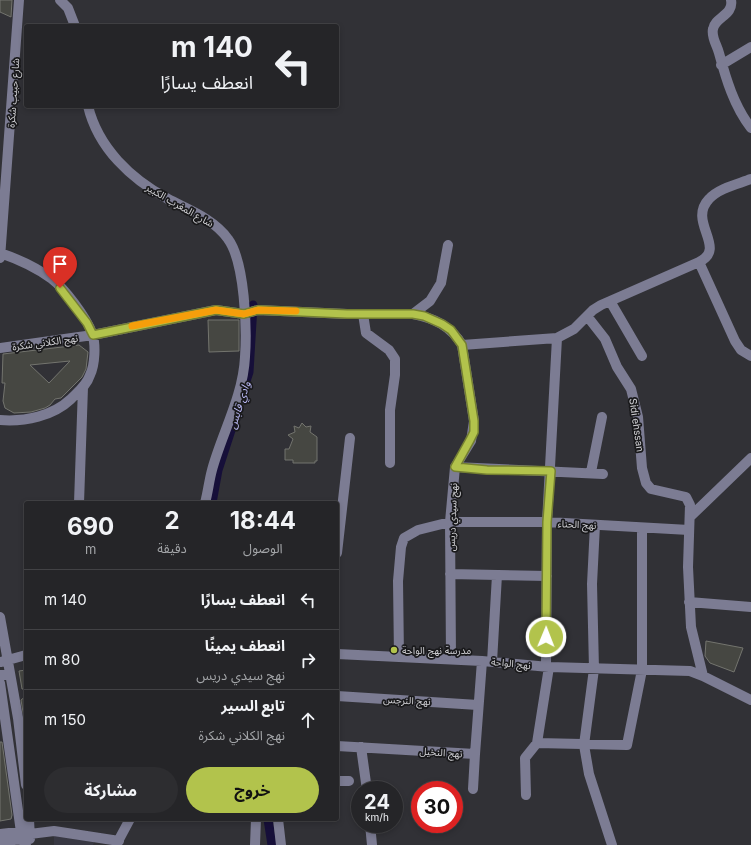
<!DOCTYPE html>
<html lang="ar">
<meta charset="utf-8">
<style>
body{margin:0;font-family:Inter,"Noto Sans Arabic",sans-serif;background:#2d2d30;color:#f1f3f6;direction:rtl;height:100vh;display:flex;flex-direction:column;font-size:15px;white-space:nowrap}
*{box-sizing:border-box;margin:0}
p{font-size:13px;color:#a3a5a8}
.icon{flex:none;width:22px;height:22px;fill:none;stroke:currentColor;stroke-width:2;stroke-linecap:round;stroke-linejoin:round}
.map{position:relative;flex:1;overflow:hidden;direction:ltr}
.sheet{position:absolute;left:24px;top:501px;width:315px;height:320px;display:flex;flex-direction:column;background:#252528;border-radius:4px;box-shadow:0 2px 6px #0003,0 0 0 1px #424245;direction:rtl}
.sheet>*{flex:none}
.hud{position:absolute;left:24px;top:24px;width:315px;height:84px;border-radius:4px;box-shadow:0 2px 6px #0003,0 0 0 1px #424245;direction:rtl;background:#252528;color:#f1f3f6;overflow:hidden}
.speed{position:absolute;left:351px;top:781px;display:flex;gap:8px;font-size:20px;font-weight:700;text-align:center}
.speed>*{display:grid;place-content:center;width:52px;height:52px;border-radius:50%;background:#252528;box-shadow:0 2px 6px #0003,0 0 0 1px #424245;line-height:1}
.speed small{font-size:10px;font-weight:400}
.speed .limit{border:6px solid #d22;background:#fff;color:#111}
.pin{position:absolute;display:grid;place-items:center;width:34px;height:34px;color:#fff;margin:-41px -17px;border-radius:50% 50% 50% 0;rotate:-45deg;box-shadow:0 0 4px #0007}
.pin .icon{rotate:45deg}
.me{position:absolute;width:44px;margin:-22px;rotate:1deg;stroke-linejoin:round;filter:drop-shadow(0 0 3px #0008)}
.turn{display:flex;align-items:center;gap:14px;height:84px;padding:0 20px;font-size:18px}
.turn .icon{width:52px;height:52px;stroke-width:2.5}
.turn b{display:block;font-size:28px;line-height:34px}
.eta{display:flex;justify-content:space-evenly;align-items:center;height:68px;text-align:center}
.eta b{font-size:24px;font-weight:700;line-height:28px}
.button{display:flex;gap:8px;margin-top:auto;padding:8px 20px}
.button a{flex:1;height:46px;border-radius:24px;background:#b2c34c;color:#111;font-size:16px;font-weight:700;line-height:46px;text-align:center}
.button a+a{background:#2d2d30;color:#f1f3f6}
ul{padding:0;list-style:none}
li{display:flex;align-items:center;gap:12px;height:60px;padding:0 20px;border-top:1px solid #424245}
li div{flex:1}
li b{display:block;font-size:15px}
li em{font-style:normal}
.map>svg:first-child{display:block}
.built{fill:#383843}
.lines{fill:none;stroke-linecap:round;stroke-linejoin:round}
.canal{stroke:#160f39;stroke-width:9}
.building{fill:#464742;stroke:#73746e;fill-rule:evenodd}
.minor{stroke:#7c7c93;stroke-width:10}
.route-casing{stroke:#747f31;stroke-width:10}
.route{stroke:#b2c34c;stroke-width:7}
.slow{stroke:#f59e0b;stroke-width:7}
.poi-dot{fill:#b2c34c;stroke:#19191b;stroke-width:1.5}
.labels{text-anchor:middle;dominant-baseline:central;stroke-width:3.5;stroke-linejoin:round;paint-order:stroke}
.street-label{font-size:10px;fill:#d1d1d5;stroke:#19191b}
.poi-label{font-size:10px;fill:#d1d1d5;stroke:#19191b;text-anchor:start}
.water-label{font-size:11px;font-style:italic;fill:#bcbbf8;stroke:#19191b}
</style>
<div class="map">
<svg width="751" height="845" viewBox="0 0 751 845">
<rect width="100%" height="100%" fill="#313136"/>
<path class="built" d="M54,831l42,6 -3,8h-39z"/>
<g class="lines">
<path class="canal" d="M243,390l6,-18 4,-67
M212,503l6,-33 15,-46
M268,819l4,26"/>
</g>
<path class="building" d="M0,0h12l-1,17 -11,-5z
M208,320h31v31l-30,1z
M79,345l9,7 -2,17 -4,8 -21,21 -6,1 -5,6 -5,3 -14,4 -17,1 -9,-5 -2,-7 2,-18h-3l1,-29zM70,361l-21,22 -19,-18z
M302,423l4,4 5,-1 -1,6 7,5v24h-2v2h-22v-3h-8v-11h4l4,-10 -5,-4 7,-3 -1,-6 5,2z
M706,641l37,7 -9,24 -24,-9 -5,-7z
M26,670v19h-4l-3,-18z
M26,696v34l-5,-30z
M0,742h2l10,73 -1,4 -11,2z"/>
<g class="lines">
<path class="minor" d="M60,0l8,8 7,18
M731,0c3,15 -16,17 -18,29 -2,8 4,16 6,24 7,26 15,53 32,75
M721,65l30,-18
M88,106c10,42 43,73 80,93 21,11 46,20 60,40 17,23 19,90 17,118 -2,40 -23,76 -33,113 -3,11 -4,22 -7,33
M0,258l19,-258
M699,262c29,-14 -12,-40 10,-63 10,-11 29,-15 42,-20
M610,301l32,55
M363,314l3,19 23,17 6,9v16l-5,35v53
M413,314c21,4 38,12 49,31l12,76 -3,20 -16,26 -5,55 1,137
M587,316l18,23 12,28 14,22 7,28 4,51 4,15 5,6 35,8 4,8 -2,62 3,60 12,49
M462,345l95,-7 17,-9 19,-19 8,-5 98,-43 36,79 6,9 10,6
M0,348l93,-13 123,-25 28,4 14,-4 89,4h66l17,-13 11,-18 7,-38
M0,420c25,2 53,-4 71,-21 7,-7 16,-14 19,-24 5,-10 6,-31 2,-42 -6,-16 -27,-44 -40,-54 -15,-11 -34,-20 -52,-26
M455,467l148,7
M591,472l11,-55
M79,503l4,-116
M691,516l60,-58
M595,525l-3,59 2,85 -10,76 5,29 23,71
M337,553l13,-115
M450,574l97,2
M689,602l62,5
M0,617l18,101 8,67
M337,654l145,7 67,6 141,4 13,5 48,24
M399,657l-1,-76 3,-34 3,-9 14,-8 32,-8h97l142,8
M1,662l25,-7
M492,662l5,-87
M546,667l1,-145 10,-184
M549,667l-12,76 90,2 15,-75v-142
M0,675h10
M0,683l21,149 1,8 4,5
M337,696l141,9
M337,746l138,8 7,-93
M361,747l6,43
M337,781h12
M473,789l2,-35
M526,795l-1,-37 12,-15
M29,819l1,20
M278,819l3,26
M370,824l2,21
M0,834l26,-3
M30,834l24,-3 65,10
M0,842l28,-4
M116,845l14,-26
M255,845l1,-26"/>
</g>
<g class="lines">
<defs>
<path id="route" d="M60,288l27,35 6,12 123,-25 28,4 14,-4 89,4h66l11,2 18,8 9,6 11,15 12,76v11l-4,8 -15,27 32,3 64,1 -4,51 -1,115"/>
</defs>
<use href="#route" class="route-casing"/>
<use href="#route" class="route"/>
<path class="slow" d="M132,326l84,-16 28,4 14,-4 38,1"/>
</g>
<circle class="poi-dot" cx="394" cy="650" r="4"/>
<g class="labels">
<g class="street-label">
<text transform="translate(13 93) rotate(-86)">شارع حبيب شكرة</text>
<text transform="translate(180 205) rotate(30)">شارع المغرب الكبير</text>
<text transform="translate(45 342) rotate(-8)">نهج الكلاني شكرة</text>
<text transform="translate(637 425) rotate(82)">Sidi ehssan</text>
<text transform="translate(452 517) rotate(-88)">نهج سيدي دريس</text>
<text transform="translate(577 524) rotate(3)">نهج الحناء</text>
<text transform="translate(511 663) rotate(6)">نهج الواحة</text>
<text transform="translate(407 700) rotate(3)">نهج النرجس</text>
<text transform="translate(441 752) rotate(4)">نهج النخيل</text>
</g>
<g class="poi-label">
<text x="402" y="650">مدرسة نهج الواحة</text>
</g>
<g class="water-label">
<text transform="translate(239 405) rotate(-72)">وادي قابس</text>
</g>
</g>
</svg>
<div class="speed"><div>24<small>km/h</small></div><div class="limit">30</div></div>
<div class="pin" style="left:60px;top:288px;background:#d93025"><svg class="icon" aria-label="arrive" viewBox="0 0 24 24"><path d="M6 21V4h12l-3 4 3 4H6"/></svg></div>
<svg class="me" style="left:546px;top:637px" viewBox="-20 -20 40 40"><circle r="17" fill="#b2c34c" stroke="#fff" stroke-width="3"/><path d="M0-11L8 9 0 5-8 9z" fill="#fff"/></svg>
<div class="hud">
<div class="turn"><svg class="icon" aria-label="left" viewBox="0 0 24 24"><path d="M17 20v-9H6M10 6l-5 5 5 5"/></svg><div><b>140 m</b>انعطف يسارًا</div></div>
</div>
<section class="sheet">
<div class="eta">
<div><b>18:44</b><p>الوصول</p></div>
<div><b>2</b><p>دقيقة</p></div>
<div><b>690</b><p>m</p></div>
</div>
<ul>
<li><svg class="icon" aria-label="left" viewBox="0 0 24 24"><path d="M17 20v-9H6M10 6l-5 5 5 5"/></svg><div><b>انعطف يسارًا</b></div><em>140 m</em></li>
<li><svg class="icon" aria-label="right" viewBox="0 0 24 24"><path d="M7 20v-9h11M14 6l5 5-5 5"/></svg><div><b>انعطف يمينًا</b><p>نهج سيدي دريس</p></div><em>80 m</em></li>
<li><svg class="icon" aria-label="ahead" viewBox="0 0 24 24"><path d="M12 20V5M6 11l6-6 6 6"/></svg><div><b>تابع السير</b><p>نهج الكلاني شكرة</p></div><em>150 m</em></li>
</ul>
<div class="button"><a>خروج</a><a>مشاركة</a></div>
</section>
</div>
